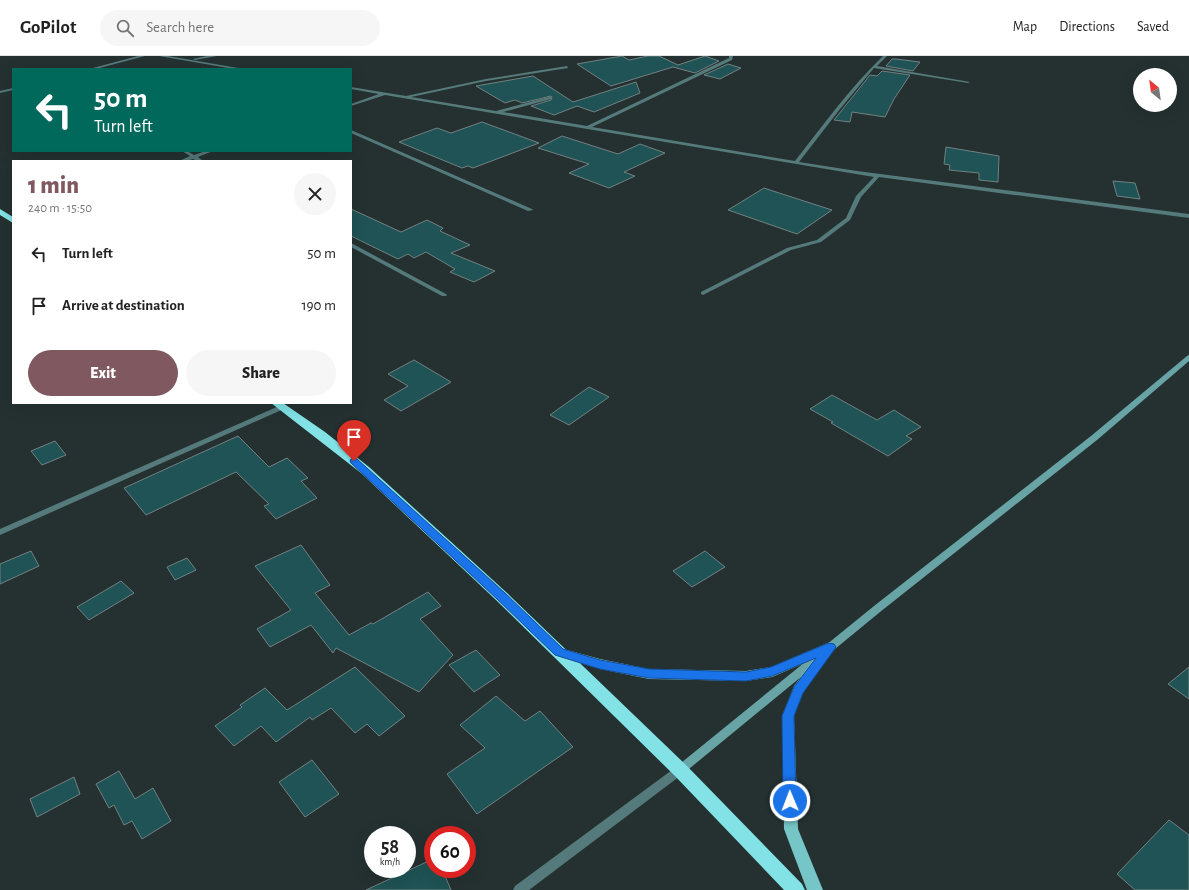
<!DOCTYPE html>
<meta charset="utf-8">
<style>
body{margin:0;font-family:"Alegreya Sans",sans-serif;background:#f6f6f6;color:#222;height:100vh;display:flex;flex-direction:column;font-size:15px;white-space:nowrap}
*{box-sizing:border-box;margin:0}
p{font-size:13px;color:#767676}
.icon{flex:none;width:22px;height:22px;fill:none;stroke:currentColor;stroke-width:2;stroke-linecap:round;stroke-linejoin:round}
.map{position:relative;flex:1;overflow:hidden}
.sheet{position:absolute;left:12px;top:104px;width:340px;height:244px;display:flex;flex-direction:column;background:#fff;border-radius:0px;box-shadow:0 4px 16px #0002}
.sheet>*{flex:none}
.banner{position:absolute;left:12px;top:12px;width:340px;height:84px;border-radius:0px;box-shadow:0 4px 16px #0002;background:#00695c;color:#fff;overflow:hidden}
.needle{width:26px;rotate:331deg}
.tools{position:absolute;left:1133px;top:12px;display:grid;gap:8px}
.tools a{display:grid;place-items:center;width:44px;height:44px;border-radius:50%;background:#fff;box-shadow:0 4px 16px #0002;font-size:20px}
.speed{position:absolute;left:364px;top:770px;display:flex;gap:8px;font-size:20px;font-weight:700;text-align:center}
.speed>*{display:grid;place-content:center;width:52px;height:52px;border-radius:50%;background:#fff;box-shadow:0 4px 16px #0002;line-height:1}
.speed small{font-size:10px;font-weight:400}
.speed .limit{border:6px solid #d22;background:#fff;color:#111}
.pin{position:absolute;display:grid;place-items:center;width:34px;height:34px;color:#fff;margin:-41px -17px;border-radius:50% 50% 50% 0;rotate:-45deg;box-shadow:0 0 4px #0007}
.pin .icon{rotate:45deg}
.me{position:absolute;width:44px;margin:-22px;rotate:359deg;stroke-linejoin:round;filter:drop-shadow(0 0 3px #0008)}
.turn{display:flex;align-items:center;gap:14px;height:84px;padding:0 16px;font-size:18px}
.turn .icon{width:52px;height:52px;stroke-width:2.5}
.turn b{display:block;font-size:28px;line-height:34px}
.round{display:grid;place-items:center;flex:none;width:42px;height:42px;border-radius:21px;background:#f6f6f6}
.headline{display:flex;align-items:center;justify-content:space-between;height:68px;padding:0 16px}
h1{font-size:24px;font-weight:800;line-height:30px;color:#805860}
.action{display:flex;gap:8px;margin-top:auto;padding:8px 16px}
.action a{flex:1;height:46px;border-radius:24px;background:#805860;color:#fff;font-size:16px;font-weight:800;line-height:46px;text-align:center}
.action a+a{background:#f6f6f6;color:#222}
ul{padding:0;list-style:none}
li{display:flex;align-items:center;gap:12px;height:52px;padding:0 16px}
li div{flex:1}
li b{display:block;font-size:15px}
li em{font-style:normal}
header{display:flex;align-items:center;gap:24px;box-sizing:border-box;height:56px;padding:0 20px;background:#fff;border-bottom:1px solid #e0e0e0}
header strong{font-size:19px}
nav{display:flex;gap:22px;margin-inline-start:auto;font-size:14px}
.search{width:280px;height:36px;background:#f6f6f6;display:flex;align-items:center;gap:10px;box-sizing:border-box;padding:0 14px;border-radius:22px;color:#767676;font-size:15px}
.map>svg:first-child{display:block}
.building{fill:#1f5355;stroke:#738081}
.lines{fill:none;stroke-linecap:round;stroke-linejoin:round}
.street{fill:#557a7b;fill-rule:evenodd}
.secondary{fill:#68a4a6;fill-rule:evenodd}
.primary{fill:#76c5c7;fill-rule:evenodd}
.highway{fill:#82e2e6;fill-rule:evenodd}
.route{fill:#1a73e8;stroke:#114b97}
</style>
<header>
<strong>GoPilot</strong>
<div class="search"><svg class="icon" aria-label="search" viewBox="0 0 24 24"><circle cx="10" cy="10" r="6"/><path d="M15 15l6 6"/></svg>Search here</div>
<nav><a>Map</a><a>Directions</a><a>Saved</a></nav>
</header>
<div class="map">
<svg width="1189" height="834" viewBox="0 0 1189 834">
<rect width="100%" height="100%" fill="#253131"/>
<path class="building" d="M622,0l7,4 19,-4h11l19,9 27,-9 14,5 -24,12 -22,-6 -62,19 -34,-22z
M892,3h4l24,3 -7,9 -27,-5z
M728,8l13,4 -21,11 -16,-4z
M882,15l28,4 -16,24 -9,18 -33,-5 -2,10 -16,-2 36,-45 7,1z
M533,20l40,26 63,-20 4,11 -46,19 -17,-6 -23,9 -23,-9 20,-6 1,-3 -1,-1 -29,7 -7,-3 -10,3 -29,-17z
M482,66l57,21 -66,25 -5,-2 -6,2 -63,-26 38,-14 14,5z
M562,80l56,18 22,-10 25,9 -41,19 11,4 -26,12 -40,-15 20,-9 -51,-16z
M946,91l53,9 -1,26 -19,-2v-7l-30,-3 1,-5 -6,-1z
M1113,125l22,2 5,16 -23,-3z
M764,132l12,4 56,18 -35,24 -69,-24z
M351,153l50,23 26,-12 16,8 -3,3 30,14 -19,8 44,18 -21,11 -24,-10 5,-3 -29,-17 -12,6 -6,-4 -10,5 -47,-23z
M414,304l37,22 -50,29 -17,-11 24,-14 -20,-12z
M589,331l20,10 -40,28 -19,-10z
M832,339l45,25 17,-10 27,17 -15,9 6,3 -24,17 -57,-33 2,-1 -23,-13z
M238,380l31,31 18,-9 21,20 -7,3 16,17 -41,21 -12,-13 5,-2 -33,-32 -90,43 -22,-27z
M55,385l11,14 -24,10 -11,-14z
M301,489l29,40 -15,8 34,42 22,-12 2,1 55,-32 13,14 -21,13 33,36 -34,37 -83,-44 -3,5 -22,-28 -41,22 -13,-18 34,-19 -36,-44z
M31,495l8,15 -39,18v-20z
M705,495l20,16 -33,20 -19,-16z
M187,502l9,12 -21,10 -8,-13z
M121,525l13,12 -45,27 -12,-13z
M476,594l24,25 -26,17 -25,-27z
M355,611l50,49 -26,20 -12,-12 -12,9 -24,-25 -19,12 -2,-3 -34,25 -15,-16 -27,20 -19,-20 27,-19 -2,-2 25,-17 22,22z
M1189,611v32l-21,-15z
M496,640l29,25 15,-10 33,36 -96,67 -30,-40 38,-26 -25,-23z
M312,704l27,34 -34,23 -26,-35z
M119,715l16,28 18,-11 18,33 -29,18 -10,-18 -8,4 -10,-20 -5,3 -13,-24z
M74,721l6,17 -43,23 -7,-18z
M1169,764l20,15v55h-54l-18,-16z
M433,803v10h9l9,21h-85z"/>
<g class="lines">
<path class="street" d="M138,0h7l-49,13h-7z
M159,0h9l76,13h-10z
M207,0h10l-22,4 -2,-1z
M729,0h4l-1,4 -140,67 203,34c28,-36 55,-73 88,-105h4l-10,10 93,16 -2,1 -94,-15 -34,41 -41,53 58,9 332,43v4l-310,-41 -18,20 -11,23 -29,22 -30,8 -88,45 -2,-1v-2l86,-44 30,-8 29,-22 10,-22 18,-19 -489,-82 -34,11v-2l28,-10 -28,-5v-2l55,9 80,-17 81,-13 1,2 -82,13 -75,16 85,14 53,-14h2v2l-48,13 84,14 142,-68z
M13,32v2l-13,3v-2z
M351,74l181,79 1,1 -5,1 -177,-78z
M182,95h5l7,4 12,-4h7l-15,6 5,4h-6l-4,-2 -7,2h-7l11,-5z
M351,187l95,51 1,1 -1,1h-4l-91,-49z
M279,350h3l4,2 -286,127v-6z
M680,709l4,2 1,3 -1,3 -155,117h-16l2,-4 161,-119z"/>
<path class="secondary" d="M1189,299v6l-92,79 -217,172 -196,161 -4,2 -4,-2 -1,-3 1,-3 198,-161 217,-170 96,-80z"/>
<path class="primary" d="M830,586l4,2 2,3 -33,45 -9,24 4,113 25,61h-16l-23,-61 -2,-113 12,-30 20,-27 -42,18 -26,4 -97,-2 -49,-10 -44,-13 -2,-3 2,-3 4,-2 40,11 49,10 97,2 25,-4z"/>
<path class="highway" d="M0,153l13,8v6l-13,-8z
M271,347h12l42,29 44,35 137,125 180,173 116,119 3,6h-21l-110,-115 -178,-175 -135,-127z"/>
</g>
<path class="route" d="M354,402l3,1 148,134 58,56 37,11 49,9 97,3 25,-5 55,-23 4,-1 4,1 2,3 -2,3 -31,43 -9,23 2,85 -2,4 -4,2 -5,-2 -2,-4 -1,-85 12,-29 22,-29 -44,18 -26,5 -97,-3 -49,-9 -45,-14 -58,-56 -146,-136 -1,-2 1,-2z"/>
</svg>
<div class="tools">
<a><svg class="needle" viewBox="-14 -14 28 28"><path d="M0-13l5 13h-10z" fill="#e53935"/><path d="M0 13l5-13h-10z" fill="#767676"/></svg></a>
</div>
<div class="speed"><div>58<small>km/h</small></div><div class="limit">60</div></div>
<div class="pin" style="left:354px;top:405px;background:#d93025"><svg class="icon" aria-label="arrive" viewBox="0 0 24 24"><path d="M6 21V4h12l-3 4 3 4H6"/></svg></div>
<svg class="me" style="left:790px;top:745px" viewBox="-20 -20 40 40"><circle r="17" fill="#1a73e8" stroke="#fff" stroke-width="3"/><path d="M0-11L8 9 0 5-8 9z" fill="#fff"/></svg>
<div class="banner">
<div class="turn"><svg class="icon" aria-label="left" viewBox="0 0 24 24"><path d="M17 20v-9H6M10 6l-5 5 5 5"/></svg><div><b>50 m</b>Turn left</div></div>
</div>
<section class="sheet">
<div class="headline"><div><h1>1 min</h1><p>240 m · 15:50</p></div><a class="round"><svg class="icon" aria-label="close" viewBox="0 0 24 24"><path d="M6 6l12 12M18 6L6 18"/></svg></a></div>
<ul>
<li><svg class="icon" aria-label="left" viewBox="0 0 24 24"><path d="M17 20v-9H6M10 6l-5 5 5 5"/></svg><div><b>Turn left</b></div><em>50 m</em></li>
<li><svg class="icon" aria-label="arrive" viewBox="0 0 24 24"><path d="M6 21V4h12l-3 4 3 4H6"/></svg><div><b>Arrive at destination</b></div><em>190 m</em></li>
</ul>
<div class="action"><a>Exit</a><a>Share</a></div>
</section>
</div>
